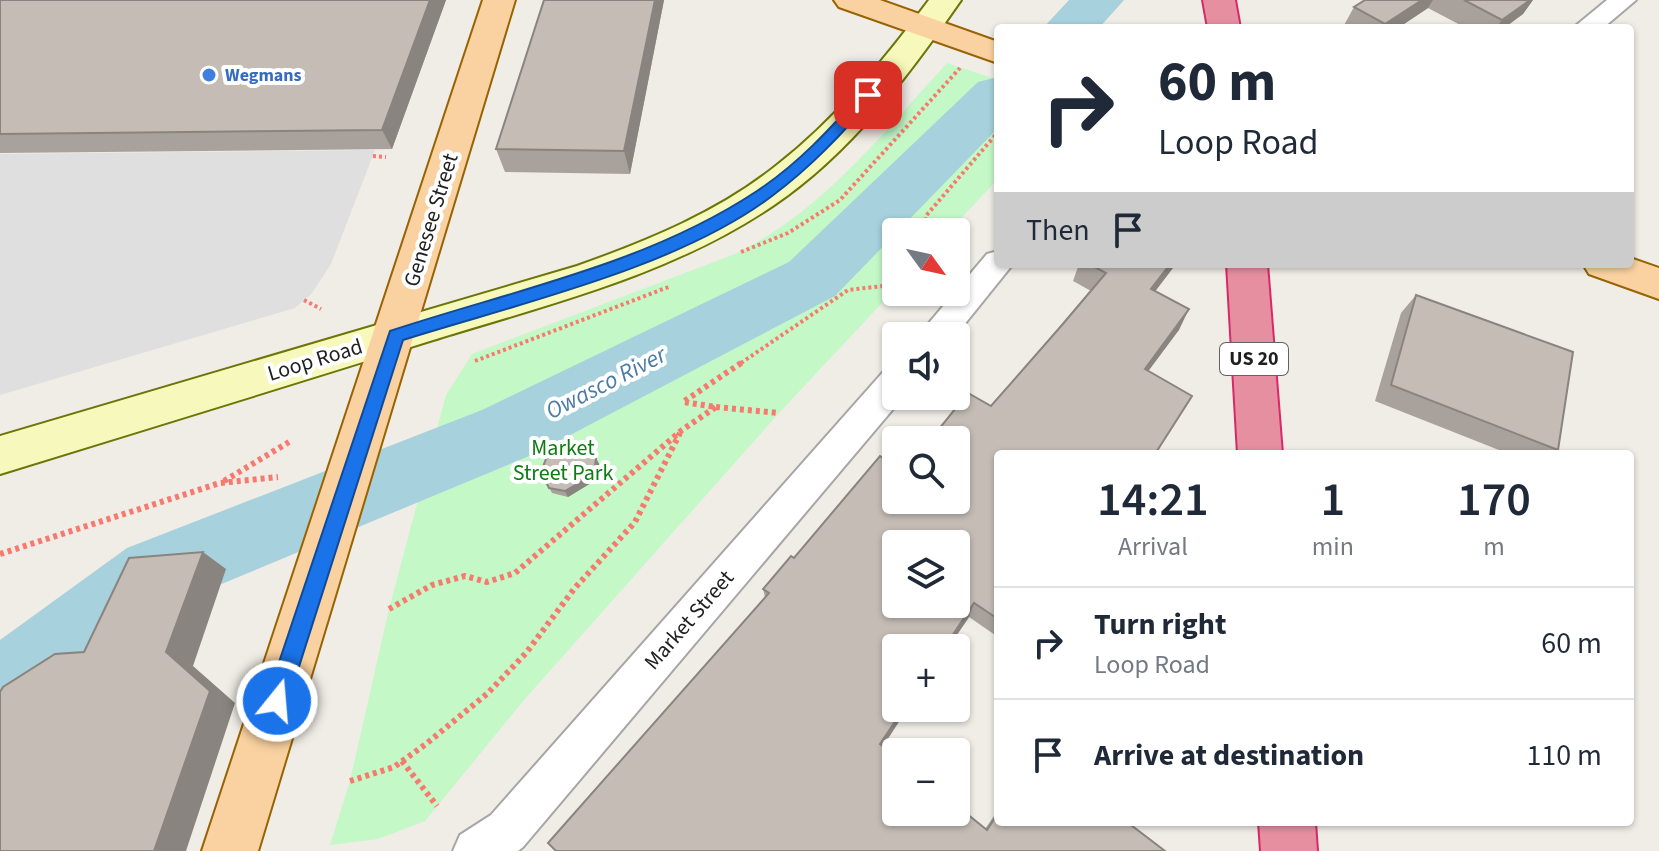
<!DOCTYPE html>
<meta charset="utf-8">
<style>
body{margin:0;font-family:"Source Sans 3",sans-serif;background:#f6f6f7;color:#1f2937;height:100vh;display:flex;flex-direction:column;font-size:30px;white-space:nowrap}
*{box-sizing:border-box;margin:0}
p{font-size:26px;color:#747a83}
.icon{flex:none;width:44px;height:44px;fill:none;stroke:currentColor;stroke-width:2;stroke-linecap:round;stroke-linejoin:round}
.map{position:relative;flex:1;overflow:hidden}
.sheet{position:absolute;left:994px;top:450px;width:640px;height:376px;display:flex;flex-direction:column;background:#fff;border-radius:8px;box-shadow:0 2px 6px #0004}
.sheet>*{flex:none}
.guide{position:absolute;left:994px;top:24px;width:640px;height:244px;border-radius:8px;box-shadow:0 2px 6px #0004;background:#fff;color:#1f2937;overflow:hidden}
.needle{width:52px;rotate:123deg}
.buttons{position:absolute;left:882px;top:218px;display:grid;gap:16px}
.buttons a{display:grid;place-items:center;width:88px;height:88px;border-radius:8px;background:#fff;box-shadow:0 2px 6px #0004;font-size:40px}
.pin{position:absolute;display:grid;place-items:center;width:68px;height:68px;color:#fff;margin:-34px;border-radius:16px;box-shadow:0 4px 12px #0006}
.me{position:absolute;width:88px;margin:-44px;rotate:17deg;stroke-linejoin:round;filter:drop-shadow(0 0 6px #0008)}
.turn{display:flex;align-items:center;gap:28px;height:168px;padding:0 32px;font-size:36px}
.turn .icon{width:104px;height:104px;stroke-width:2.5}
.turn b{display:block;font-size:56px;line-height:68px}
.then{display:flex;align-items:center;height:76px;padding:0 32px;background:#0003;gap:16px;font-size:30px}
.eta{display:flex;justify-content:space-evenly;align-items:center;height:136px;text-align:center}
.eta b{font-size:48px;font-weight:600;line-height:56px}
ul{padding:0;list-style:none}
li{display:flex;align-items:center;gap:24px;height:112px;padding:0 32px;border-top:2px solid #e0e1e3}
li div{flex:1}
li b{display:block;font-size:30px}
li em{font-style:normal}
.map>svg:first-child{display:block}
.park{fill:#c4f8c7}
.parking{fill:#dfdfdf}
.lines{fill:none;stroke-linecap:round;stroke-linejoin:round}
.river{fill:#a7d1dc;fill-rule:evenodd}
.street-casing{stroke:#a6a6a6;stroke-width:4}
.secondary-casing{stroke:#6c7507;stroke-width:4}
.primary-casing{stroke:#976303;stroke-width:4}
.highway-casing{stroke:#d72969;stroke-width:4}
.path-far1{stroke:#f77a6f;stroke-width:4;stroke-dasharray:3 3;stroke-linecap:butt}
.path{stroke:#f77a6f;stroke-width:6;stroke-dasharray:4 4;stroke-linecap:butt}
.street{fill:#fff;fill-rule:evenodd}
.secondary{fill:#f7f8bb;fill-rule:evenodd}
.primary{fill:#fad1a0;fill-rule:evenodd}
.highway{fill:#e58fa1;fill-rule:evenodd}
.wall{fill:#a9a29c}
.shaded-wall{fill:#89847f}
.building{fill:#c4bcb5;stroke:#89847f;stroke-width:2;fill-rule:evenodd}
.route{fill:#1a73e8;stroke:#114b97;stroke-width:2}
.shop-dot{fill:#3f7fe0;stroke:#fff;stroke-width:3}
.labels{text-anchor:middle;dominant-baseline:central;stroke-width:8;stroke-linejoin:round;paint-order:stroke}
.far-shop-label{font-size:18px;font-weight:bold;fill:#366cbe;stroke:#fff;text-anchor:start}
.shield{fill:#fff;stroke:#626262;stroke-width:2}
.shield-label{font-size:20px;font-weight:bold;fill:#1f1f1f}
.street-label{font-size:22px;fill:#1f1f1f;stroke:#fff}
.park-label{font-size:22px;fill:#0e7c15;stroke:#fff}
.water-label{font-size:24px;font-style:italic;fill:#4a7aa5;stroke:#fff}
</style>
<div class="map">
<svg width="1659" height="851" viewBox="0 0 1659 851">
<rect width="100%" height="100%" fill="#f0ece6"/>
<path class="park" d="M947,63l51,17v99l-50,53h-52v56l-117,125 -255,287 -99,121 -47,18 -48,6 20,-64 39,-172 57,-214 26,-41 263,-100c88,-43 147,-120 212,-191z"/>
<path class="parking" d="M375,150l-44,114 -19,29 -17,15 -295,87v-241z"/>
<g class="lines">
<path class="river" d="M1069,0h55l-25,28h-56z
M998,77v51l-163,168 -301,158 -351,146 -153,122 -30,13v-95l127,-92 355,-138 307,-148 189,-180z"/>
<defs>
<path id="street" d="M1607,0h29l-33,28h-30z
M998,251v13h15l-58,72h-37l69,-82z
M896,367v29h8l-381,451 -5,4h-65l7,-16 31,-20 393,-444z"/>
<path id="secondary" d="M929,0h32c-52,75 -110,153 -187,205 -101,69 -224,99 -341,135 -144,45 -289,90 -433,134v-38l577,-170c70,-25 142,-54 200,-101 59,-46 107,-105 152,-165z"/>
<path id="primary" d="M483,0h32l-257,851h-56z
M834,0h46l118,42v21l-159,-56z
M1630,258l29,10v31l-70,-25 -6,-10h47z"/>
<path id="highway" d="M1203,0h32l5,28h-32z
M1227,264h40l15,190h-44z
M1259,822h56l2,29h-56z"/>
</defs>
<use href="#street" class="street-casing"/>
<use href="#secondary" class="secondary-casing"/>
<use href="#primary" class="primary-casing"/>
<use href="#highway" class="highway-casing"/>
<path class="path-far1" d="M373,156l13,1
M928,232l-3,-15 73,-85
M741,252l47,-19 52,-33 120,-132
M304,300l17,9
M475,361l196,-75
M741,363l107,-73 35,-4 13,-13"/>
<path class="path" d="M716,407l63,6
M224,481l65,-39
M0,554l220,-71 58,-6
M389,609l43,-24 33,-9 22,6 28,-9 167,-143 34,-23 -33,-5 61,-41
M402,761l35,45
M350,781l44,-14 32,-23 62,-51 38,-40 48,-64 61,-67 45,-89"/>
<use href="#street" class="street"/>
<use href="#secondary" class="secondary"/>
<use href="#primary" class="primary"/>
<use href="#highway" class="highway"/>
</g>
<path class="wall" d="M0,0h446l-54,149 -392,4z
M544,0h120l-34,174 -125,-2 -9,-23z
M1365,0h168l-10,14 -19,14h-38l-38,-20 -30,20 -55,-1 11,-20z
M1079,264h97l-21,27 24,39 -181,124v183l-29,-20 -21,31h-52l-13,98 102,83 13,-19v12l167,29h-609l209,-254 -2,-8 31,-31 102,-58 95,-94 100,-115 -18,-10z
M1416,295l142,155 -6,4h-43l-134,-53 26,-88z
M596,458l3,6 -3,16 -28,17 -16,-4 -11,-21z"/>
<path class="shaded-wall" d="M430,0h16l-54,149 -10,-19z
M655,0h9l-34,174 -6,-23z
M1422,0h11l-5,8 -30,20h-15l2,-4z
M1530,0h3l-10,14 -19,14h-8l6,-8z
M1170,264h6l-35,46 10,-21z
M1189,309l-10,21 -44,59 10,-20z
M596,458l3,6 -3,16 -28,17 -3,-6z
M203,552l23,17 -33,97 42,37 -49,148h-32l12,-199z
M974,603l-5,14 -21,31h-4z
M904,708h4l-30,46 2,-10z"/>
<path class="building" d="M0,0h430l-48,130 -382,4z
M544,0h111l-31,151 -128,-2z
M1365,0h57l-37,24 -31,-17z
M1464,0h66l-28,20z
M1089,264h81l-19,25 38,20 -44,60 47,27 -37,58h-157v165l-24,-16 -30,45h-48v60h8l-24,36 16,13v55h60v-7l31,25 11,-17v9h129l38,29h-609l-8,-8 221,-250 -6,-4 28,-33 3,2 86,-102 16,11v33h60v-60h-26l38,-47 23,13 71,-81 44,-52zM896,544h60v60h-60z
M1416,295l157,57 -15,98 -167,-65z
M586,445l10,13 -2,16 -29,17 -16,-3 -8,-16 5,-13 22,-13z
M203,552l-37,100 44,39 -56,160h-154v-159l3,-5 52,-33 29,-2 45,-94z"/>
<path class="route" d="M868,90l7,5 -2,3c-31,36 -62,69 -101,98 -95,72 -255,108 -369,144l-115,361 -4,8 -7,3 -8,-3 -3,-8 124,-370c124,-41 257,-67 367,-140 41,-27 74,-63 106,-99z"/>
<circle class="shop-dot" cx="209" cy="75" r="8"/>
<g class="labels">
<g class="far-shop-label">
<text x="225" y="75">Wegmans</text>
</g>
<rect class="shield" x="1220" y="343" width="68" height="32" rx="6"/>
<g class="shield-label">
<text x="1254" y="359">US 20</text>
</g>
<g class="street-label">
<text transform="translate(431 220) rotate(-73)">Genesee Street</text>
<text transform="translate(315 360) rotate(-17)">Loop Road</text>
<text transform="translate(689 620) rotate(-49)">Market Street</text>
</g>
<g class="park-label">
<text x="563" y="448">Market<tspan x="563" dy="25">Street Park</tspan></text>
</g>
<g class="water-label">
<text transform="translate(606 383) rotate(-27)">Owasco River</text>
</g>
</g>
</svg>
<div class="buttons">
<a><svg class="needle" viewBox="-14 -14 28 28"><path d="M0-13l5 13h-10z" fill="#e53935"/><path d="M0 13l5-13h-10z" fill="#747a83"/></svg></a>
<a><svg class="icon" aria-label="sound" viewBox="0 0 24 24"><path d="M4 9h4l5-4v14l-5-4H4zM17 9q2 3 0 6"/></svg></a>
<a><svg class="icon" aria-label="search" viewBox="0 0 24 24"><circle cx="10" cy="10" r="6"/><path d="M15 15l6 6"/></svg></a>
<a><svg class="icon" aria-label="layers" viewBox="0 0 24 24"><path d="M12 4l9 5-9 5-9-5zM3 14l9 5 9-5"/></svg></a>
<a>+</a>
<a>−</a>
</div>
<div class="pin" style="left:868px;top:95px;background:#d93025"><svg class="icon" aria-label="arrive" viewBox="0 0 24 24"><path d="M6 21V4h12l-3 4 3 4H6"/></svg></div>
<svg class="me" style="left:277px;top:701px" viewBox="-20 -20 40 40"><circle r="17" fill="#1a73e8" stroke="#fff" stroke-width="3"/><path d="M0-11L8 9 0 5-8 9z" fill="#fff"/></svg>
<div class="guide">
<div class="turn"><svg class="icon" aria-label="right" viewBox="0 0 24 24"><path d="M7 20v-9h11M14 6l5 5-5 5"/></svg><div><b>60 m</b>Loop Road</div></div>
<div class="then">Then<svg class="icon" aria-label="arrive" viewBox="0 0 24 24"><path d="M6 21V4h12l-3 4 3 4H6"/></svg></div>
</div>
<section class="sheet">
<div class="eta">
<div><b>14:21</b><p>Arrival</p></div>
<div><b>1</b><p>min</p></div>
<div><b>170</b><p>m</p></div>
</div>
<ul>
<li><svg class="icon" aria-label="right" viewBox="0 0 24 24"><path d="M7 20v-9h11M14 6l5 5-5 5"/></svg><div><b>Turn right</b><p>Loop Road</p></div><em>60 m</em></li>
<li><svg class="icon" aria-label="arrive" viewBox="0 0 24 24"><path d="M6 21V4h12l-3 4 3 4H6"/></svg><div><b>Arrive at destination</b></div><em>110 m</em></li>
</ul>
</section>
</div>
